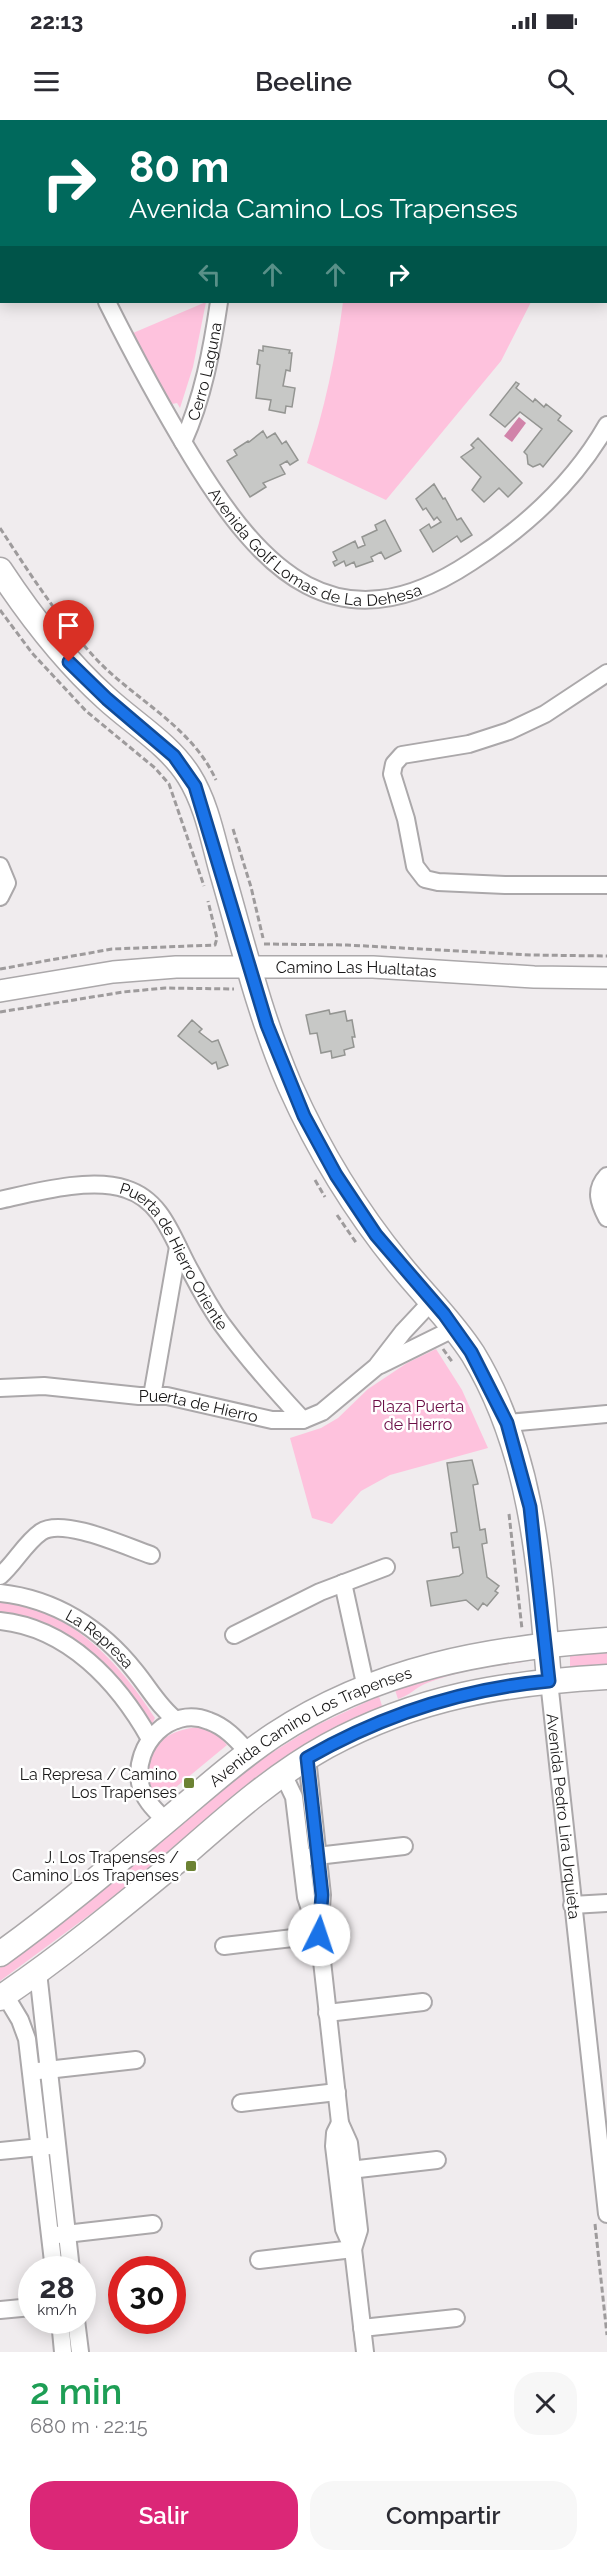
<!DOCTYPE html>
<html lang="es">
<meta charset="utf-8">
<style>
body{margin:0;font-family:Raleway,sans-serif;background:#f7f7f7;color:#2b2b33;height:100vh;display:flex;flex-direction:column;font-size:22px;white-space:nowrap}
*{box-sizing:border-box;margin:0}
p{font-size:20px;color:#7c7c81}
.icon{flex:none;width:33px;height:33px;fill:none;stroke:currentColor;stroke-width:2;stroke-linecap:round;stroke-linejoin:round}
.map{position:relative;height:2232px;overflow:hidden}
.side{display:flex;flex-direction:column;background:#fff;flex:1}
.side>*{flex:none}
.guide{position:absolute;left:0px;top:0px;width:608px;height:183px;box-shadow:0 3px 15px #0003;background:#00695c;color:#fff;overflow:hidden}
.speed{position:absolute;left:18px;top:2136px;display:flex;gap:12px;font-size:30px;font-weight:700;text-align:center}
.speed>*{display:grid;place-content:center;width:78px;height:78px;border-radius:50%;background:#fff;box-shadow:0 3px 15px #0003;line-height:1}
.speed small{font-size:15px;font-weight:400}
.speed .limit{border:9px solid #d22;background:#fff;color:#111}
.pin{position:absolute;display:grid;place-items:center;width:51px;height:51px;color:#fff;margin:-62px -26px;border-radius:50% 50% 50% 0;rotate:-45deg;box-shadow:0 0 6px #0007}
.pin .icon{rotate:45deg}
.me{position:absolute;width:66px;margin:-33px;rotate:4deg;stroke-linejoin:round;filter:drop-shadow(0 0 4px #0008)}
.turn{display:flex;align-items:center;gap:21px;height:126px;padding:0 30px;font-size:27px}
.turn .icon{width:78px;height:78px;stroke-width:2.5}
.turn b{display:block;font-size:42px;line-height:51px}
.lanes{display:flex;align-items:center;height:57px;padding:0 30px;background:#0003;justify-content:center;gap:30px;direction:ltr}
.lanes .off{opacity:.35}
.round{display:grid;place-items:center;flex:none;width:63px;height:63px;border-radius:24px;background:#f7f7f7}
.head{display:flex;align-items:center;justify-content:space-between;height:102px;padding:0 30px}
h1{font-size:36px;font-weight:600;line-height:45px;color:#1e9e55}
.button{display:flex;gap:12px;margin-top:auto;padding:12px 30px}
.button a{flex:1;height:69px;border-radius:24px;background:#db2777;color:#fff;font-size:24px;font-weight:600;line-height:69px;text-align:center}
.button a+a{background:#f7f7f7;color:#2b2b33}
.status{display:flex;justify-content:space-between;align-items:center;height:42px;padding:0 30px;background:#fff;direction:ltr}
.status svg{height:16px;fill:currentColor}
header{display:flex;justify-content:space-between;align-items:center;height:78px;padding:0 30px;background:#fff;font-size:27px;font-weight:600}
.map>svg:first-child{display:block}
.green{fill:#fec2dd}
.water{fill:#d183a9}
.building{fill:#c7c8c6;stroke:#949592;stroke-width:1.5}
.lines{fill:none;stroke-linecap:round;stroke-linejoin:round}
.minor-casing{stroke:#aba8aa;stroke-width:20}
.tertiary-casing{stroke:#aba8aa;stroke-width:24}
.secondary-casing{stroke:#aba8aa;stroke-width:27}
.path{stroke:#9e9b9c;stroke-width:3;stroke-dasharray:6 3;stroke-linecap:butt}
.minor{stroke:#fff;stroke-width:16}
.tertiary{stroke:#fff;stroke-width:21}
.secondary{stroke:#fff;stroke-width:24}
.route-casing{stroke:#114b97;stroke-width:15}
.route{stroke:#1a73e8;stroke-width:10}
.poi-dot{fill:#6c8233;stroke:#fff;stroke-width:2}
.labels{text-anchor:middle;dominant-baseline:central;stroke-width:5;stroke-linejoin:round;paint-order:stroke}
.street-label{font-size:16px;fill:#191818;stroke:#fff}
.park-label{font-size:16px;fill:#6b0e46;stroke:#fff}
.poi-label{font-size:16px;fill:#191818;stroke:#fff;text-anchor:end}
</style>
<div class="status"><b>22:13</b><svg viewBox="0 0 49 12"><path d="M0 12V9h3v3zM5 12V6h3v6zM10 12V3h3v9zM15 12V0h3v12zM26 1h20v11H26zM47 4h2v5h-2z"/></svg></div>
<header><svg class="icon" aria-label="menu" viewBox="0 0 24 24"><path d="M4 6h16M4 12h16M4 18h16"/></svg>Beeline<svg class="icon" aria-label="search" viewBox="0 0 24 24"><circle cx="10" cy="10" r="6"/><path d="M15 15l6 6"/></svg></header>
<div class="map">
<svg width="607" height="2232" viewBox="0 0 607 2232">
<rect width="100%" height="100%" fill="#f0ecee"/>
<path class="green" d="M346,0h256v2z
M206,182l-13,65 -13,41 -3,-5 -5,1 -4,-6 -35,-65z
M343,182h188l-30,59 -115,139 -79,-37c17,-52 29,-107 36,-161z
M436,1229l26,41 26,58 -98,27 -29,16 -29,33 -20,-6 -22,-80 31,-10 17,-10 30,-29 39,-26z
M0,1482c70,6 119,60 155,116l-3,6 -6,-1c-13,-18 -25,-40 -41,-56 -30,-31 -65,-44 -105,-55z
M607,1533v11l-37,3v-12z
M523,1540v2c-32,4 -66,9 -96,21 -11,4 -18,13 -29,16l-3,-9 68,-21z
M379,1576l3,10 -78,40 -41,26 -156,130 -107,79v-13l51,-36 206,-170 56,-35z
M201,1607l17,8 9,10 -69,57c-29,-39 -1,-73 43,-75z"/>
<path class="water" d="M519,297l7,6 -14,19 -8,-6z"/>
<path class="building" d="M263,226l27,4 -1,3h3l-2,18 -4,-1 -3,16 12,2 -3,19 -6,-1 -1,7 -16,-3 2,-10 -15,-2 4,-33 -3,-1 2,-14 4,1z
M516,262l3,2 -3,4 17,14 2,-3 9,8 2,-3 15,12 -3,4 14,11 -29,36 -3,-3 -7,3 -5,-3 -1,-9 -3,-3 18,-23 -22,-17 -15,15 -15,-12z
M263,311l4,7 8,-5 7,11 4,-3 12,19 -8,5 -3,-4 -7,4 5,9 -22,9 3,4 -16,10 -23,-36 10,-6 -3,-5 14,-9 1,1z
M478,318l44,45 -14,14 -9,-9 -15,14 -12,-12 9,-13 -20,-20 13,-9 -3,-3z
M434,364l9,15 2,-1 12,22 4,-2 11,17 -11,7 -4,-6 -24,16 -13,-22 9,-6 2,4 10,-6 -4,-5 -3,3 -8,-12 -3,2 -7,-11z
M385,400l16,31 -16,8 -4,-7 -10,5 2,4 -17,6 -2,-5 -8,4 -2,-5 -9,5 -2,-4 4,-2 -4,-8 22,-11 3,7 7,-3 -3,-8 15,-7 -2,-5z
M329,890l1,4 15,-3 2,10 5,-1 3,17h-3l2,10 -10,3 1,5 -13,3 -1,-7 -10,2 -4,-20 -7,1 -4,-19z
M192,900l10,9 -3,3 13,10 6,-2 10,25 -10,4 -2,-7 -4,2 -34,-28z
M472,1340l6,24 -5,1 7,45 5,-1 2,14 -5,1 5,33 12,9 -4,5 3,2 -11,13 -4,-3 -5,7 -12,-10 -35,6 -4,-25 32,-5 4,-3 -4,-26 -6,1 -2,-15 6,-1 -10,-69z"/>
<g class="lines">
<defs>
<g id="minor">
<path d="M28,0v2"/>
<path d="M219,0v2"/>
<path id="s1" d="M107,182c26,52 54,104 85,155 69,113 145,194 279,105 56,-36 103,-79 136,-137"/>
<path id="s2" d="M183,322c20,-44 29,-93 36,-140"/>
<path d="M607,553l-62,41 -36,17 -40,13 -67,11 -8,9 -2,10 14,45 9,47 10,13 13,3 67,3h102"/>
<path d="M0,746l7,17 -7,14"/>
<path d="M607,1056c-13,14 -8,27 0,42"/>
<path id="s3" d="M0,1080c36,-8 91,-23 126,-11 38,12 47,52 65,83 9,17 19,35 30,51 25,34 53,66 82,97"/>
<path d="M380,1245l75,-37"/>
<path id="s4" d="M0,1268l44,-2 95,10h28l105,24h31l19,-8 54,-45 27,-35 29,-31"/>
<path d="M152,1276l26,-149"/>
<path d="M507,1303l100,-9"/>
<path d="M0,1456c15,-13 25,-33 41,-44 22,-15 86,15 110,23"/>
<path d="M343,1463l23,105"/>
<path id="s5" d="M0,1473c55,6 101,35 135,78 14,17 24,36 41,49"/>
<path d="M0,1501c68,7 118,61 150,118"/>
<path d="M234,1515l86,-43 66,-25"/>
<path id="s6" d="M549,1561l58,533"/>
<path d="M307,1638l15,137 -1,12 -4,9 23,207 9,20 10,87 -6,19"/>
<path d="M283,1654l11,23 12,100 4,12 7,7"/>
<path d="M166,1701c-11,-11 -23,-22 -26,-38 -7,-38 30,-78 69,-62 17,6 28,19 40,32"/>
<path d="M308,1737l96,-11"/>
<path d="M572,1785l35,-2"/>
<path d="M224,1826l95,-11"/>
<path d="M38,1852l33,298"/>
<path d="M5,1875l15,25 7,19 27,231"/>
<path d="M327,1893l96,-11"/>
<path d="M38,1951l98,-11"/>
<path d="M241,1983l96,-11"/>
<path d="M340,2003l-5,10 -1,13 10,83 9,20 12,103"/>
<path d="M0,2031l50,-5"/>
<path d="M341,2051l96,-11"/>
<path d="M57,2115l96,-11"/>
<path d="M259,2140l94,-11"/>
<path d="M0,2190l32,-3"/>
<path d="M60,2200l3,32"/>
<path d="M76,2200l4,32"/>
<path d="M362,2208l94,-10"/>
</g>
<g id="tertiary">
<path id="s7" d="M0,871l113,-19 63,-5h197l161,10 73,1"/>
</g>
<g id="secondary">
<path d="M0,450c31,47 64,90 106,128 27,25 63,46 83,78 19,30 25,70 35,103 20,70 37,140 66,207 29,65 65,124 110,179 24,30 52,56 73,89 60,99 67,215 76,327"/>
<path id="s8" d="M0,1834c57,-41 110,-86 164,-131 36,-30 71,-62 110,-88 102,-67 214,-87 333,-95"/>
<path d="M0,1878c61,-41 119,-89 176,-136 48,-42 95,-85 151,-116 92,-50 178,-63 280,-69"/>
</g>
</defs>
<use href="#minor" class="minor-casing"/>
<use href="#tertiary" class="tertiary-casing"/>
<use href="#secondary" class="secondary-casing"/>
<path class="path" d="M0,408c30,46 60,93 98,133 39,40 94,66 118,119
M0,490l32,43 54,58 69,57 14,16 35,102
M233,709l18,58 12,51
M264,824l83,1 184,10 76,1
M0,849l112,-20 103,-4 2,-7 -9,-37
M0,892l123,-20 42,-4 69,1
M315,1060l10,17
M337,1095l20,29
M443,1229l10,14
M509,1394l13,115
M595,2104l12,111"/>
<use href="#minor" class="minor"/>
<use href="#tertiary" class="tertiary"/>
<use href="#secondary" class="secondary"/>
</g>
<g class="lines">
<defs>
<path id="route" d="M69,542l38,37 67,57 21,30 72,239 37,91 32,59 40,60 68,79 27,38 36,71 23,84 19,174c-87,8 -167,34 -242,77l15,137 -1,12 -5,9 3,19"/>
</defs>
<use href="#route" class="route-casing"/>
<use href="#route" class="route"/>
</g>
<g class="poi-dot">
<rect x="183" y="1657" width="12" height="12" rx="3"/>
<rect x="185" y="1740" width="12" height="12" rx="3"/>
</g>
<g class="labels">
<g class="street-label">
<text stroke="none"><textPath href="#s2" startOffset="74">Cerro Laguna</textPath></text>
<text stroke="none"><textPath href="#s1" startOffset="342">Avenida Golf Lomas de La Dehesa</textPath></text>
<text stroke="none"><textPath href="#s7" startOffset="358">Camino Las Hualtatas</textPath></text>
<text stroke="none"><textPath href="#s3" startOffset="212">Puerta de Hierro Oriente</textPath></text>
<text stroke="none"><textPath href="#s4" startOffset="200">Puerta de Hierro</textPath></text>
<text stroke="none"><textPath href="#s5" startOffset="112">La Represa</textPath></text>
<text stroke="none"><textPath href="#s8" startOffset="387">Avenida Camino Los Trapenses</textPath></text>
<text stroke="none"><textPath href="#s6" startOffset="136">Avenida Pedro Lira Urquieta</textPath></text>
</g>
<g class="park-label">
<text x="418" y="1286">Plaza Puerta<tspan x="418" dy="18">de Hierro</tspan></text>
</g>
<g class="poi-label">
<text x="177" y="1654">La Represa / Camino<tspan x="177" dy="18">Los Trapenses</tspan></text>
<text x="179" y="1737">J. Los Trapenses /<tspan x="179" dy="18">Camino Los Trapenses</tspan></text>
</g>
</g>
</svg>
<div class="speed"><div>28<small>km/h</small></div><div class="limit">30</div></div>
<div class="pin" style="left:69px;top:542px;background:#d93025"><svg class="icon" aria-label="arrive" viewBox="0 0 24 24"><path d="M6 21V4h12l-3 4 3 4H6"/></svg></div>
<svg class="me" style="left:319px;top:1815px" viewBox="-20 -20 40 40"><circle r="19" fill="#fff"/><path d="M0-13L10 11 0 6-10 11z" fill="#1a73e8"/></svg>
<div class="guide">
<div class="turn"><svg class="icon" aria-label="right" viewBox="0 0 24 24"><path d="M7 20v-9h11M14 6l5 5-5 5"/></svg><div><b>80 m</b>Avenida Camino Los Trapenses</div></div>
<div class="lanes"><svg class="icon off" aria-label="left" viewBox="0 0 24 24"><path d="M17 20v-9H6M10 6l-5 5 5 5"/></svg><svg class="icon off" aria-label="ahead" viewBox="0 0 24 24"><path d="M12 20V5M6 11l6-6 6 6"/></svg><svg class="icon off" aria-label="ahead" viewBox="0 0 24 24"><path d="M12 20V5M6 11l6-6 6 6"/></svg><svg class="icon" aria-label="right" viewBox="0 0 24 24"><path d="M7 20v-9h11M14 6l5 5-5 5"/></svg></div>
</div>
</div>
<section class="side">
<div class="head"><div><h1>2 min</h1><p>680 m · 22:15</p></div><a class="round"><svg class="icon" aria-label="close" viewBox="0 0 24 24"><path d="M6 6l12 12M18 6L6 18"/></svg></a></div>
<div class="button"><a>Salir</a><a>Compartir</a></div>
</section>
